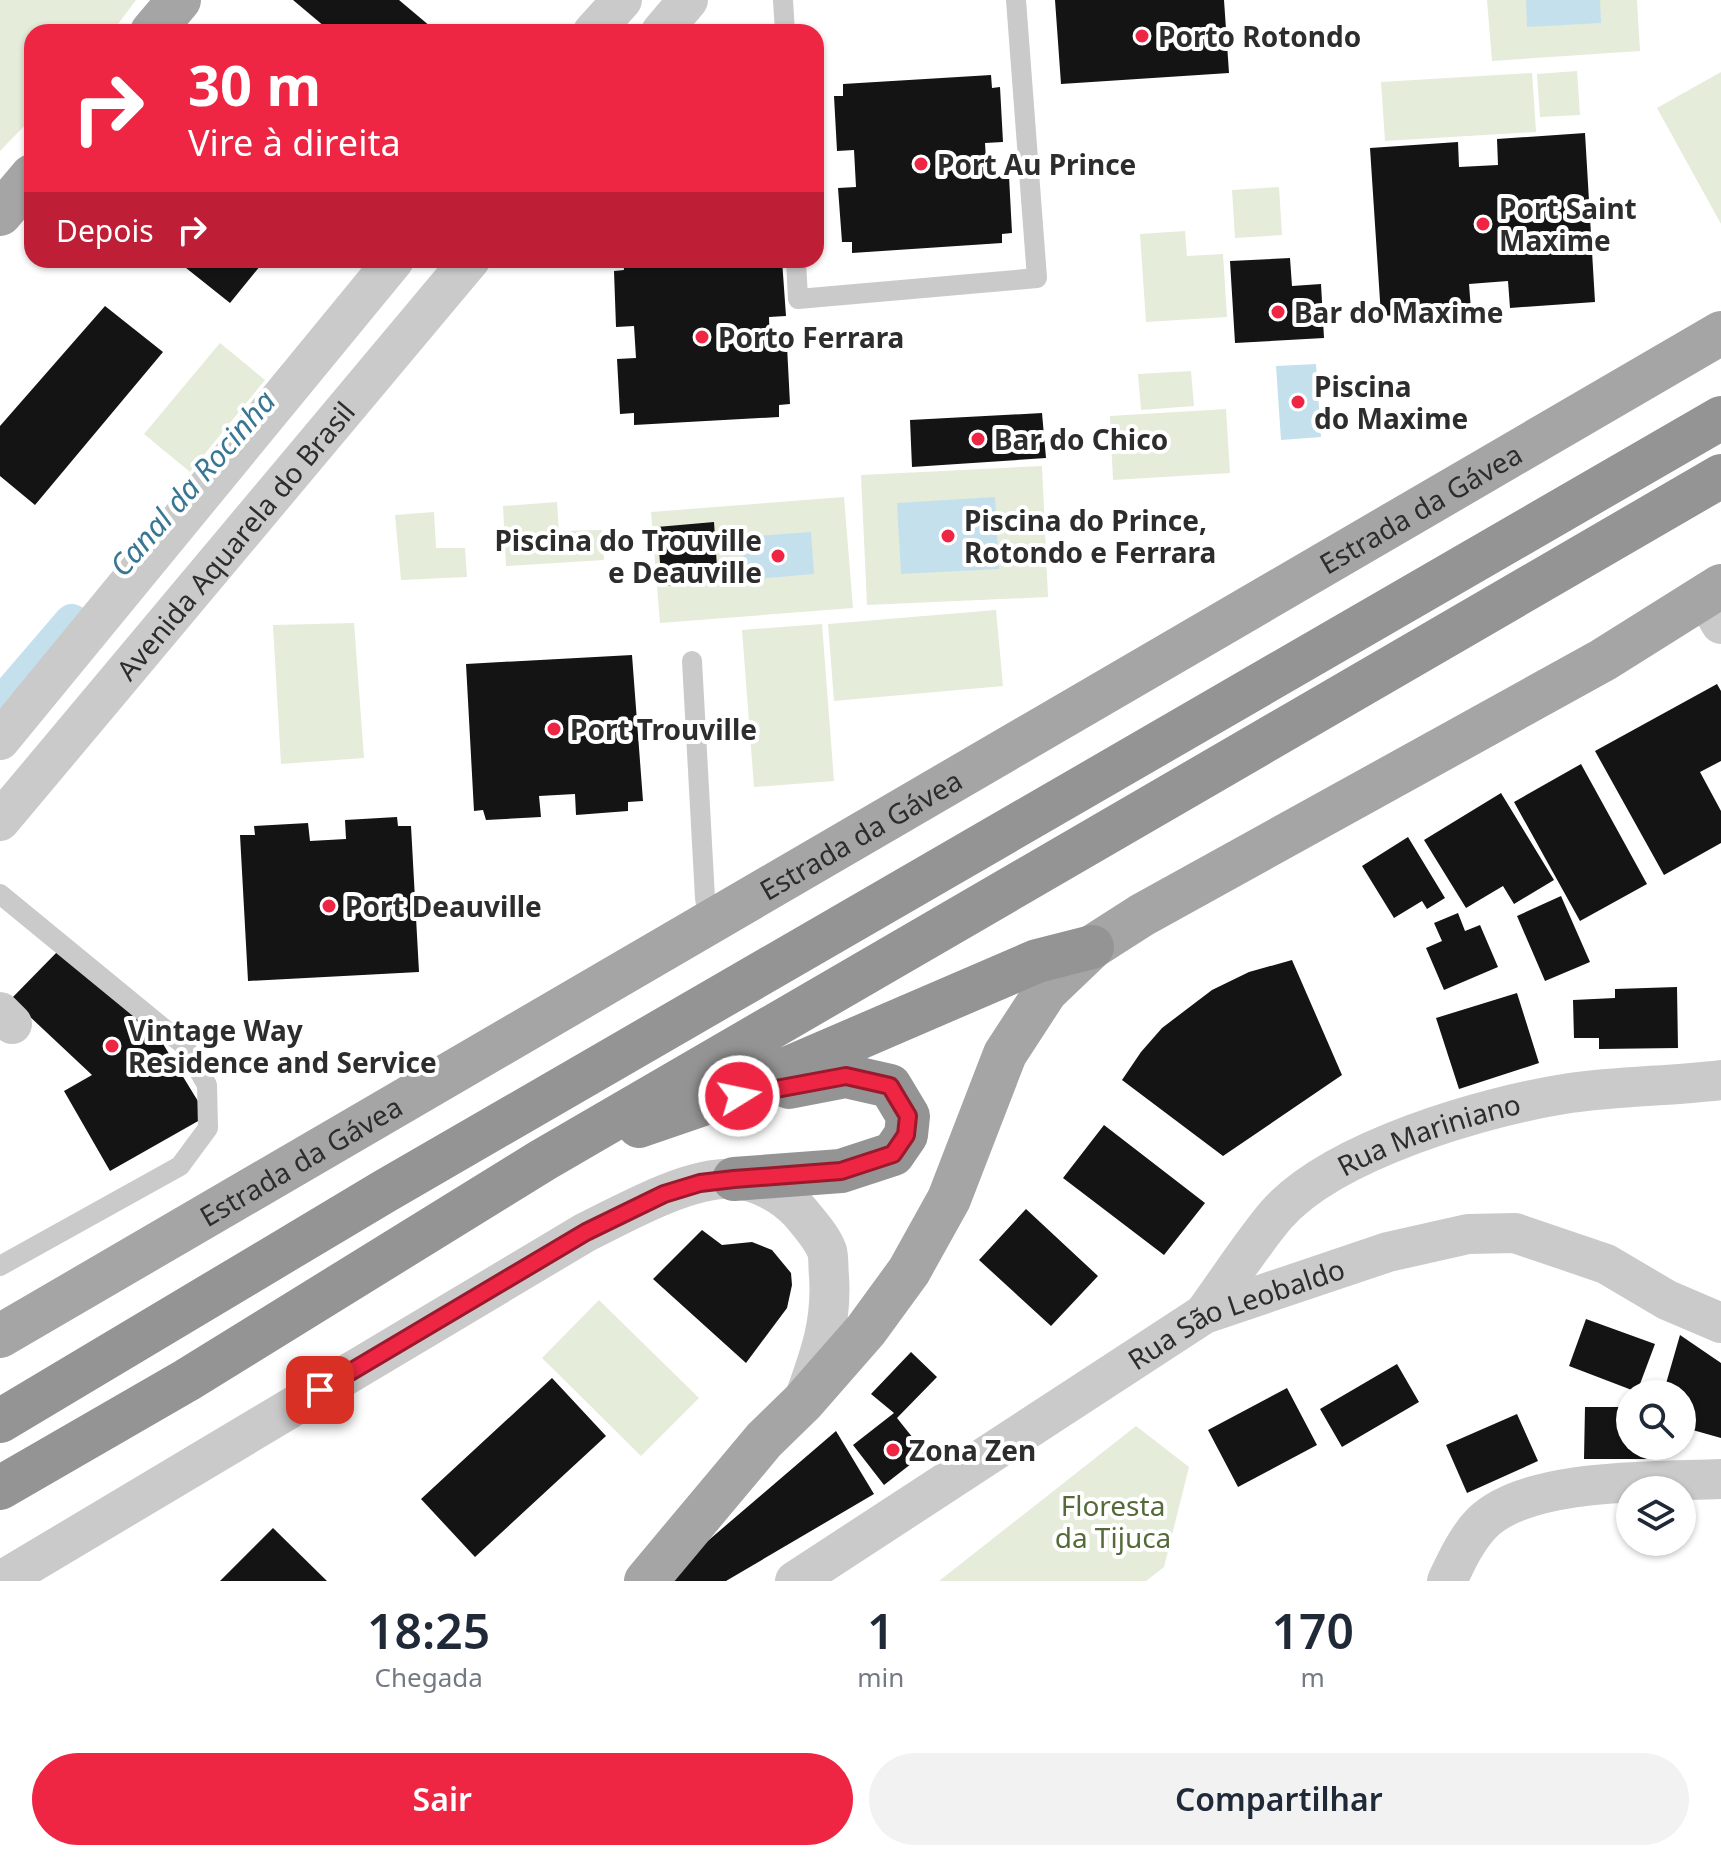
<!DOCTYPE html>
<html lang="pt">
<meta charset="utf-8">
<style>
body{margin:0;font-family:"Noto Sans",sans-serif;background:#f2f2f3;color:#1f2937;height:100vh;display:flex;flex-direction:column;font-size:30px;white-space:nowrap}
*{box-sizing:border-box;margin:0}
p{font-size:26px;color:#747a83}
.icon{flex:none;width:44px;height:44px;fill:none;stroke:currentColor;stroke-width:2;stroke-linecap:round;stroke-linejoin:round}
.map{position:relative;height:1581px;overflow:hidden}
.drawer{display:flex;flex-direction:column;background:#fff;flex:1}
.drawer>*{flex:none}
.top-card{position:absolute;left:24px;top:24px;width:800px;height:244px;border-radius:24px;box-shadow:0 2px 6px #0004;background:#ee2644;color:#fff;overflow:hidden}
.fabs{position:absolute;left:1616px;top:1380px;display:grid;gap:16px}
.fabs a{display:grid;place-items:center;width:80px;height:80px;border-radius:50%;background:#fff;box-shadow:0 2px 6px #0004;font-size:40px}
.pin{position:absolute;display:grid;place-items:center;width:68px;height:68px;color:#fff;margin:-34px;border-radius:16px;box-shadow:0 4px 12px #0006}
.me{position:absolute;width:88px;margin:-44px;rotate:80deg;stroke-linejoin:round;filter:drop-shadow(0 0 6px #0008)}
.turn{display:flex;align-items:center;gap:28px;height:168px;padding:0 32px;font-size:36px}
.turn .icon{width:104px;height:104px;stroke-width:2.5}
.turn b{display:block;font-size:56px;line-height:68px}
.then{display:flex;align-items:center;height:76px;padding:0 32px;background:#0003;gap:16px;font-size:30px}
.eta{display:flex;justify-content:space-evenly;align-items:center;height:136px;text-align:center}
.eta b{font-size:48px;font-weight:600;line-height:56px}
.primary-button{display:flex;gap:16px;margin-top:auto;padding:16px 32px}
.primary-button a{flex:1;height:92px;border-radius:48px;background:#ee2644;color:#fff;font-size:32px;font-weight:600;line-height:92px;text-align:center}
.primary-button a+a{background:#f2f2f3;color:#1f2937}
.map>svg:first-child{display:block}
.green{fill:#e5ecda}
.water{fill:#c5e0ed}
.lines{fill:none;stroke-linecap:round;stroke-linejoin:round}
.canal{stroke:#c5e0ed;stroke-width:36}
.building{fill:#141414}
.lane{stroke:#cacaca;stroke-width:20}
.street{stroke:#cacaca;stroke-width:40}
.primary{stroke:#a5a5a5;stroke-width:44}
.highway{stroke:#949494;stroke-width:44}
.route-casing{stroke:#9b192c;stroke-width:20}
.route{stroke:#ee2644;stroke-width:14}
.poi-dot{fill:#ee2644;stroke:#fff;stroke-width:3}
.labels{text-anchor:middle;dominant-baseline:central;stroke-width:8;stroke-linejoin:round;paint-order:stroke}
.poi-label{font-size:28px;font-weight:bold;fill:#2d2d2d;stroke:#fff;text-anchor:start}
.street-label{font-size:28px;fill:#2d2d2d;stroke:#fff}
.park-label{font-size:28px;fill:#546b39;stroke:#fff}
.water-label{font-size:30px;font-style:italic;fill:#387793;stroke:#fff}
</style>
<div class="map">
<svg width="1721" height="1581" viewBox="0 0 1721 1581">
<rect width="100%" height="100%" fill="#fff"/>
<path class="green" d="M0,0h136l-24,32h-80v86l-32,33z
M1487,0h150l3,51 -148,10z
M1577,71l3,44 -40,2 -3,-43z
M1721,72v152l-64,-116z
M1532,73l4,59 -151,9 -4,-59z
M1279,187l3,48 -47,3 -3,-48z
M1185,231l2,25 36,-2 4,63 -81,5 -6,-88z
M220,343l45,37 -75,92 -46,-38z
M1191,371l3,35 -53,4 -3,-36z
M1226,409l4,64 -117,7 -3,-64z
M1042,466l6,131 -181,8 -6,-130z
M844,497l9,111 -193,15 -9,-111z
M557,502l2,29 43,-1 2,30 -98,6 -3,-60z
M434,512l2,36h29l2,29 -66,3 -6,-65z
M996,610l7,76 -169,15 -6,-77z
M354,623l10,135 -83,6 -8,-139z
M822,624l12,157 -80,6 -12,-157z
M599,1300l100,98 -58,58 -99,-98z
M1136,1426l53,41 -25,100 -18,14h-207z"/>
<path class="water" d="M1526,0h74l1,23 -74,4z
M1316,364l5,73 -40,3 -5,-74z
M995,497l4,72 -98,5 -4,-71z
M811,532l3,42 -69,6 -3,-43z"/>
<g class="lines">
<path class="canal" d="M0,706l72,-84"/>
</g>
<path class="building" d="M293,0h106l38,32h-106z
M1055,0h169l5,73 -168,11z
M991,75l1,13 8,-1 3,55 -18,1 2,34 22,-1 3,57 -10,1v9l-150,10v-11h-10l-4,-54 18,-1 -2,-37 -17,1 -3,-55h9v-12z
M1585,133l10,169 -85,6 -2,-27 -39,3 2,26 -90,6 -11,-168 88,-6 1,25 39,-2 -1,-26z
M1290,258l2,28 29,-2 3,54 -89,5 -5,-82z
M176,260h89l-35,43z
M623,260h159l4,56 -17,1 1,30 17,-1 3,58 -11,1v12l-145,8v-12l-14,1 -3,-55 19,-1 -2,-32 -18,1 -2,-56 10,-1z
M105,306l58,46 -128,153 -35,-29v-50z
M1042,413l4,45 -134,9 -2,-47z
M714,522l4,60 -56,4 -5,-59z
M632,655l11,146 -15,1v9l-52,4 -1,-21 -36,2 2,21 -55,3 -3,-10 -9,1 -8,-147z
M1717,684l4,7v70l-21,11 21,39v32l-57,32 -69,-124z
M1581,764l66,120 -67,37 -66,-119z
M1501,793l53,87 -40,24 -11,-18 -37,22 -42,-68z
M397,817l1,9h13l8,146 -171,9 -8,-146h15l-1,-9 54,-3 2,18 36,-2 -1,-19z
M1408,837l37,61 -18,11 -5,-8 -28,17 -32,-52z
M1561,896l29,66 -45,19 -28,-65z
M1458,913l7,18 15,-6 18,42 -54,23 -18,-42 16,-7 -8,-18z
M58,951l88,65 61,100 -97,55 -46,-80 28,-16 -81,-76z
M1292,960l50,115 -119,81 -101,-76 19,-28 21,-24 50,-38 37,-18z
M1677,987l1,61 -79,1v-11h-25l-1,-38 42,-2v-9z
M1517,993l22,70 -80,26 -23,-71z
M1104,1125l101,78 -41,52 -101,-77z
M1026,1209l72,67 -47,50 -72,-66z
M702,1230l20,15 30,-3 20,8 19,23 1,12 -5,23 -41,55 -93,-84z
M1586,1319l69,25 -18,48 -68,-26z
M1680,1335l41,28v75l-39,-11v-33h-19z
M911,1352l26,25 -40,41 28,35 -41,32 -31,-40 41,-32 -23,-19z
M1397,1364l22,38 -77,45 -22,-38z
M552,1378l54,58 -131,121 -54,-58z
M1287,1388l30,57 -79,42 -30,-57z
M1585,1407h45v39h22v13h-68z
M1517,1414l21,47 -71,32 -21,-48z
M836,1431l38,63 -148,87h-65z
M273,1528l54,53h-107z"/>
<g class="lines">
<path class="lane" d="M783,0l2,32
M796,260l2,39 239,-21 -21,-278
M692,661l13,237 4,23
M0,894l184,151 23,40 1,43 -28,38 -180,100"/>
<g class="street">
<path d="M593,32l29,-32"/>
<path d="M661,32l27,-32"/>
<path d="M1705,596l16,28"/>
<path d="M0,740l394,-480"/>
<path id="s1" d="M0,821l470,-561"/>
<path d="M0,1012l12,12"/>
<path id="s2" d="M1204,1314c24,-33 46,-68 72,-99 57,-65 209,-109 294,-122 50,-7 101,-7 151,-13"/>
<path d="M1,1581l585,-349c39,-19 105,-57 149,-53 24,2 47,15 64,32 9,11 23,26 28,40 2,7 1,17 2,25 3,45 -8,76 -23,118"/>
<path id="s3" d="M795,1581l409,-267 184,-62 80,-18 47,-1 91,31 61,36 54,23"/>
<path d="M1447,1581c9,-19 20,-43 35,-58 46,-46 176,-41 239,-44"/>
</g>
<g class="primary">
<path d="M152,32l27,-32"/>
<path d="M0,214l32,-38"/>
<path id="s4" d="M0,1336l1721,-1003"/>
<path d="M646,1581l118,-141 39,-38 63,-72 43,-59 40,-72 56,-145 41,-63 46,-44 50,-32 461,-255 118,-74"/>
</g>
<path class="highway" d="M639,1126l73,-25 325,-140 55,-14
M734,1179l107,-8 52,-17 13,-19 2,-19 -18,-30 -44,-10 -57,11
M0,1421l385,-230 1336,-773
M0,1488l187,-108 356,-220 1178,-684"/>
</g>
<g class="lines">
<defs>
<path id="route" d="M320,1390l266,-158 78,-38 36,-11 34,-4 107,-8 52,-17 13,-19 2,-19 -18,-30 -44,-10 -107,20"/>
</defs>
<use href="#route" class="route-casing"/>
<use href="#route" class="route"/>
</g>
<g class="poi-dot">
<circle cx="1142" cy="36" r="8"/>
<circle cx="921" cy="164" r="8"/>
<circle cx="1483" cy="224" r="8"/>
<circle cx="1278" cy="312" r="8"/>
<circle cx="702" cy="337" r="8"/>
<circle cx="1298" cy="402" r="8"/>
<circle cx="978" cy="439" r="8"/>
<circle cx="948" cy="536" r="8"/>
<circle cx="778" cy="556" r="8"/>
<circle cx="554" cy="729" r="8"/>
<circle cx="329" cy="906" r="8"/>
<circle cx="112" cy="1046" r="8"/>
<circle cx="893" cy="1450" r="8"/>
</g>
<g class="labels">
<g class="poi-label">
<text x="1158" y="36">Porto Rotondo</text>
<text x="937" y="164">Port Au Prince</text>
<text x="1499" y="208">Port Saint<tspan x="1499" dy="32">Maxime</tspan></text>
<text x="1294" y="312">Bar do Maxime</text>
<text x="718" y="337">Porto Ferrara</text>
<text x="1314" y="386">Piscina<tspan x="1314" dy="32">do Maxime</tspan></text>
<text x="994" y="439">Bar do Chico</text>
<text x="964" y="520">Piscina do Prince,<tspan x="964" dy="32">Rotondo e Ferrara</tspan></text>
<text x="762" y="540" text-anchor="end">Piscina do Trouville<tspan x="762" dy="32">e Deauville</tspan></text>
<text x="570" y="729">Port Trouville</text>
<text x="345" y="906">Port Deauville</text>
<text x="128" y="1030">Vintage Way<tspan x="128" dy="32">Residence and Service</tspan></text>
<text x="909" y="1450">Zona Zen</text>
</g>
<g class="street-label">
<text stroke="none"><textPath href="#s4" startOffset="1644">Estrada da Gávea</textPath></text>
<text stroke="none"><textPath href="#s1" startOffset="366">Avenida Aquarela do Brasil</textPath></text>
<text stroke="none"><textPath href="#s4" startOffset="996">Estrada da Gávea</textPath></text>
<text stroke="none"><textPath href="#s2" startOffset="298">Rua Mariniano</textPath></text>
<text stroke="none"><textPath href="#s4" startOffset="348">Estrada da Gávea</textPath></text>
<text stroke="none"><textPath href="#s3" startOffset="518">Rua São Leobaldo</textPath></text>
</g>
<g class="park-label">
<text x="1113" y="1505">Floresta<tspan x="1113" dy="32">da Tijuca</tspan></text>
</g>
<g class="water-label">
<text transform="translate(192 483) rotate(-49)">Canal da Rocinha</text>
</g>
</g>
</svg>
<div class="fabs">
<a><svg class="icon" aria-label="search" viewBox="0 0 24 24"><circle cx="10" cy="10" r="6"/><path d="M15 15l6 6"/></svg></a>
<a><svg class="icon" aria-label="layers" viewBox="0 0 24 24"><path d="M12 4l9 5-9 5-9-5zM3 14l9 5 9-5"/></svg></a>
</div>
<div class="pin" style="left:320px;top:1390px;background:#d93025"><svg class="icon" aria-label="arrive" viewBox="0 0 24 24"><path d="M6 21V4h12l-3 4 3 4H6"/></svg></div>
<svg class="me" style="left:739px;top:1096px" viewBox="-20 -20 40 40"><circle r="17" fill="#ee2644" stroke="#fff" stroke-width="3"/><path d="M0-11L8 9 0 5-8 9z" fill="#fff"/></svg>
<div class="top-card">
<div class="turn"><svg class="icon" aria-label="right" viewBox="0 0 24 24"><path d="M7 20v-9h11M14 6l5 5-5 5"/></svg><div><b>30 m</b>Vire à direita</div></div>
<div class="then">Depois<svg class="icon" aria-label="right" viewBox="0 0 24 24"><path d="M7 20v-9h11M14 6l5 5-5 5"/></svg></div>
</div>
</div>
<section class="drawer">
<div class="eta">
<div><b>18:25</b><p>Chegada</p></div>
<div><b>1</b><p>min</p></div>
<div><b>170</b><p>m</p></div>
</div>
<div class="primary-button"><a>Sair</a><a>Compartilhar</a></div>
</section>
